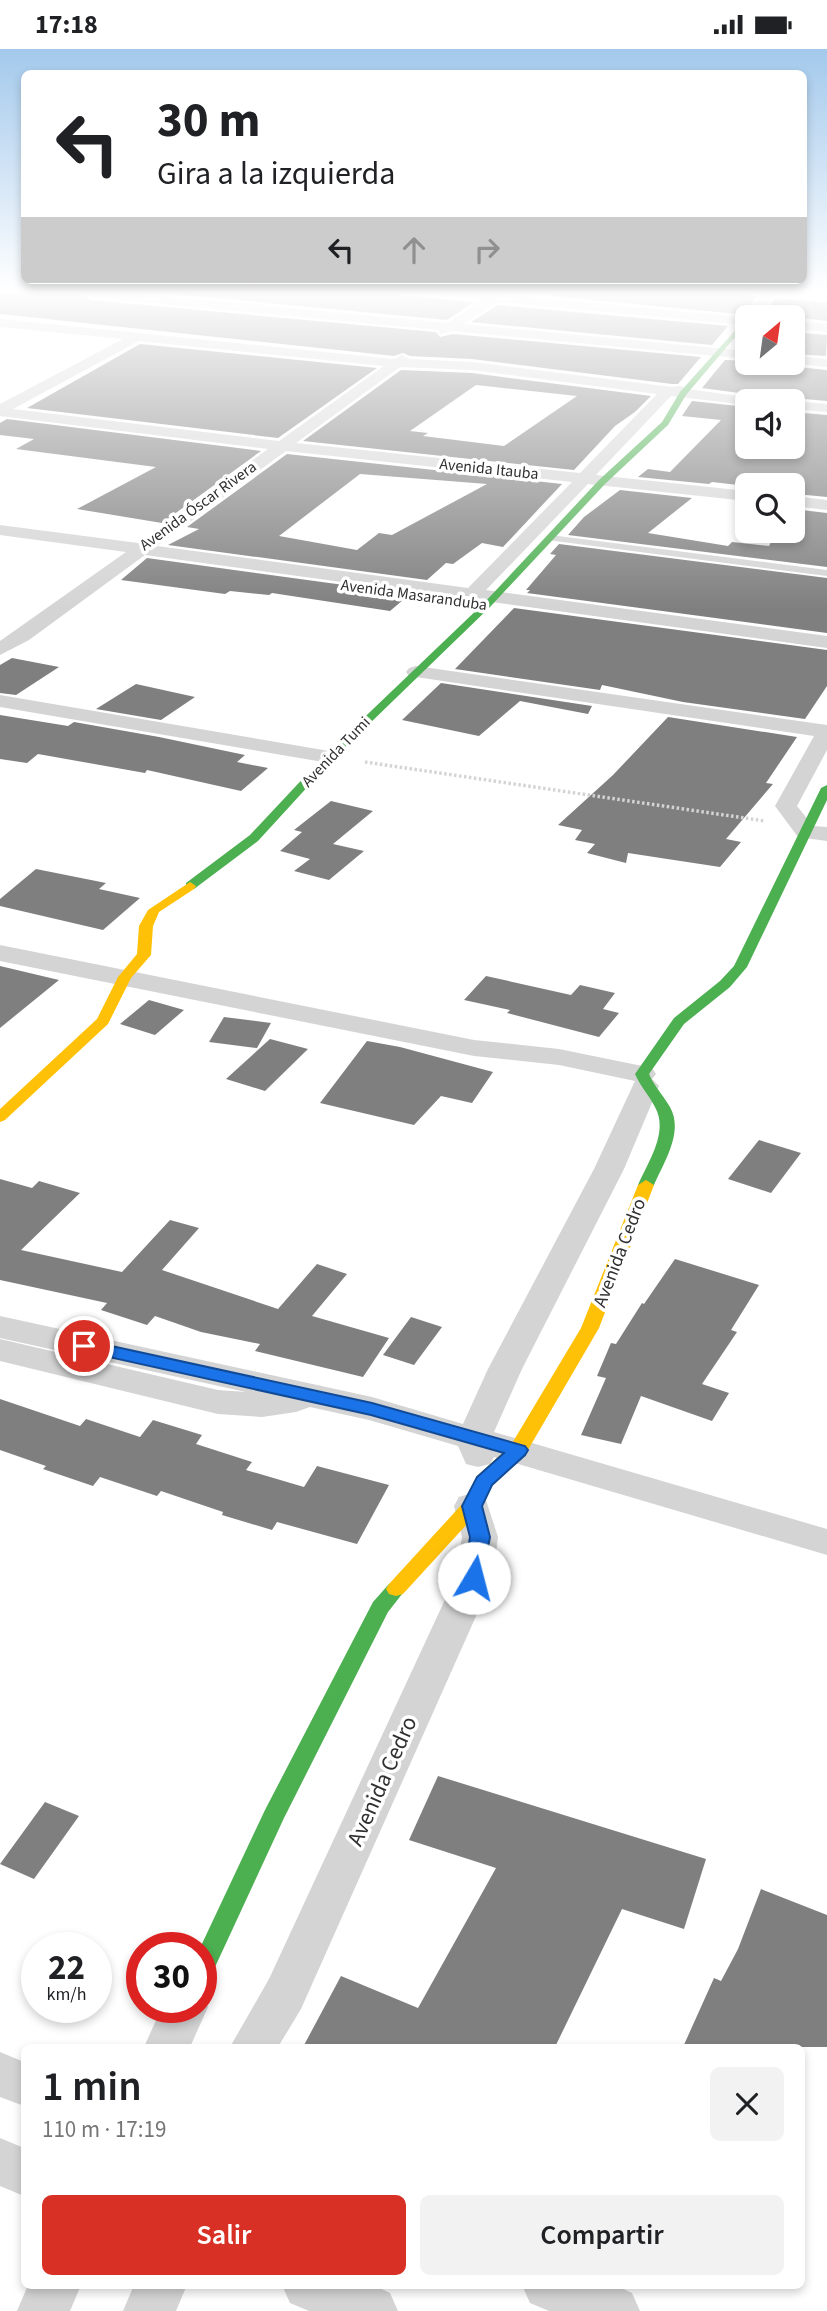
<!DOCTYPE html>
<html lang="es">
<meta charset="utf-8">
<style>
body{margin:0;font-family:"Source Sans 3",sans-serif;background:#f2f2f2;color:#202124;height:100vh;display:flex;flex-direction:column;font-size:26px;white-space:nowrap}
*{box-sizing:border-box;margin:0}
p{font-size:23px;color:#757577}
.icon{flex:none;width:38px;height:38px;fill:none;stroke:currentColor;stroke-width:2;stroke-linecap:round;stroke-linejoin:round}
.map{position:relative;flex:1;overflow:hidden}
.panel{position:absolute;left:21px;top:1995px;width:784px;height:245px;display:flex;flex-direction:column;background:#fff;border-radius:10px;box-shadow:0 4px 10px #0003}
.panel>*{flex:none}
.banner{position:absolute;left:21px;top:21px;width:786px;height:214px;border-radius:10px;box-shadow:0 4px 10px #0003;background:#fff;color:#202124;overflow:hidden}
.needle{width:46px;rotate:29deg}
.buttons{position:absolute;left:735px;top:256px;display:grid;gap:14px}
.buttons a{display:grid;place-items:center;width:70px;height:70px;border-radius:10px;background:#fff;box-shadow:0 4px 10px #0003;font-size:35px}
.speed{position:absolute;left:21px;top:1883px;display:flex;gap:14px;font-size:35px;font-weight:700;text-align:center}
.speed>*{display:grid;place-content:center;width:91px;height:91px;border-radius:50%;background:#fff;box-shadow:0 4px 10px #0003;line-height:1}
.speed small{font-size:18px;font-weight:400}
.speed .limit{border:10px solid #d22;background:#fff;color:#111}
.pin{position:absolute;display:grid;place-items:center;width:60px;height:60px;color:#fff;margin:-30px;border:4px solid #fff;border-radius:50%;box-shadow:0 2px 7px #0007}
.me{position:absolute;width:77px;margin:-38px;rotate:8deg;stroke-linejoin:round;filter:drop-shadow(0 0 5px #0008)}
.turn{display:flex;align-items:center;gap:24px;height:147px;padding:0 21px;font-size:32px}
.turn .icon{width:91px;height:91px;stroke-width:2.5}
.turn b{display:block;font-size:49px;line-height:60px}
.lanes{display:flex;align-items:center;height:66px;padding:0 21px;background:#0003;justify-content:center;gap:35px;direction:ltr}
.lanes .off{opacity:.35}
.round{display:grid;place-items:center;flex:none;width:74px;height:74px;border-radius:10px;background:#f2f2f2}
.head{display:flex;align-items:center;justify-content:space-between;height:119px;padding:0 21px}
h1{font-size:42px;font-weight:600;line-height:52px}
.button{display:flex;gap:14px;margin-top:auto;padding:14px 21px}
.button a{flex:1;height:80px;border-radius:10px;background:#d93025;color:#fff;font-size:28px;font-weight:600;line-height:80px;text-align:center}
.button a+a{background:#f2f2f2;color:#202124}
.status{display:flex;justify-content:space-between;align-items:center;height:49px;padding:0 35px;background:#fff;direction:ltr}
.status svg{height:19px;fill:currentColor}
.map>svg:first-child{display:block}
.building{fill:#7f7f7f;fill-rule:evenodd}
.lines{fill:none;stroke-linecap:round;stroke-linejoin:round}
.path{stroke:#d4d4d4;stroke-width:3.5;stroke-dasharray:2.5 2.5;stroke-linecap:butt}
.lane{fill:#d4d4d4;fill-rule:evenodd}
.street{fill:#d4d4d4;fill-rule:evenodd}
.fast{fill:#4caf50;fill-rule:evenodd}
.slow{fill:#ffc107;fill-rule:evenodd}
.route{fill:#1a73e8;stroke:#114b97;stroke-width:2}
.labels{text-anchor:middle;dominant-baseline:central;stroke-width:7;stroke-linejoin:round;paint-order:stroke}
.far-street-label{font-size:16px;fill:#303030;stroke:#fff}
.street-label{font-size:19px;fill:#303030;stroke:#fff}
.near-street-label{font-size:23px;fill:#303030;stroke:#fff}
</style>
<div class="status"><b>17:18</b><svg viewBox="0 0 49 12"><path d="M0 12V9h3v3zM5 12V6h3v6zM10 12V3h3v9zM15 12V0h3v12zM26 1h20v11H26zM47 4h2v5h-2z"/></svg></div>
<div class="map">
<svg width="827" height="2262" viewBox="0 0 827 2262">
<rect width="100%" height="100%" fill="#fff"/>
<path class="building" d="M0,244h81l9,7 346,32 4,5 13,-3 248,23 -23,27h-6l-200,-25 -62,-3 -7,-3 -9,3 -394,-42z
M163,244h218l93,9 -27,18z
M555,244h175l27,3 -13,16 -6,2 -187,-18z
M776,249l51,5v18l-34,-4h-33z
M498,256l230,21 -16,19 -241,-23z
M793,283l34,3 -1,21 -33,-2z
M140,295l237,24 -99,70 -251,-30z
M725,311l61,2 2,4 39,4v31l-34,-3 -3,3h-32l-4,-6 -52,-7z
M401,321l71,3 179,23 -16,16 -20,14 -41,44 -271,-29zM476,336l101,11 -73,50 -81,-10 5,-3 -18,-2z
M692,352l55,6v39h46v-34l34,3v82l-31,-3 -3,-2v-7l-46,1 -35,-4 -3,2 -71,-7 10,-8 22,3 51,-52 -39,-4z
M7,370l254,32 -99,72 -85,-14 79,-42 -140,-18 18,-10 -34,-4v-12z
M287,405l275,30 -59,63 -21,-4 -29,21 -7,-1 -19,17 -259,-35 31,-16 -12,-2zM360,425l127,10 -95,51 -13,-2 -22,17 -78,-14z
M620,441l72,8 -44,35 80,13 4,-4 37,4 8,-16h16v-21l34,4v54l-259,-32 16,-18z
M559,495l268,34v55l-300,-40 3,-3h-4l30,-35 -6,-1z
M147,509l263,36 -20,17 -118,-18 -3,2 -39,-4 -5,3 -104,-14z
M514,559l313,42v36l-22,33 -122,-17 -81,-17 -2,5 -145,-21z
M12,609l47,9 -43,28 -16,-2v-28z
M441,634l151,23 -4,8 -68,-13 -41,35 -77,-16z
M136,635l59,13 -34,23 -65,-11z
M0,666l68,11 6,-4 85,15 86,18 -8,7 31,6 -27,23 -94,-21 -2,3 -107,-19 -11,9 -27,-4z
M668,668l129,20 -31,46 7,1 -47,55 15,3 -21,25 -92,-14 -2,10 -39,-10 8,-9 -20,-4 7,-10 -24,-5 55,-50z
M331,752l42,10 -40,33 31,7 -35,29 -35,-9 16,-12 -30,-8 22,-19 -8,-2z
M36,820l70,14 -7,6 41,9 -37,32 -103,-24v-7z
M0,917l59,14 -59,48z
M486,927l85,19 9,-10 35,8 -12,16 16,4 -20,24 -92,-24 3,-3 -46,-10z
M149,951l35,10 -29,25 -35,-11z
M224,968l47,6 -14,25 -48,-6z
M270,990l38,10 -43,42 -39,-12z
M367,992l33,6 93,25 -21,31 -31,-7 -27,29 -94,-22z
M759,1091l42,13 -30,40 -43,-14z
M0,1130l32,9 7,-7 41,12 -59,57 101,22 48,-52 29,8 -37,42 116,39 39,-45 30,10 -35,42 77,22 -26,39 -108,-26 5,-7 -59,-12 -46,-16 -8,9 -46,-15 6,-7 -107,-23z
M675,1210l84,26 -28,45 6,2 -35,52 27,9 -17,28 -71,-25 -20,48 -40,-9 25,-57 -9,-2 14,-33 5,1 26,-41 2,1z
M411,1268l31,10 -28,38 -31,-10z
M0,1350l80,27 6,-7 54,18 13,-17 49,15 -6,9 56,18 -6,8 58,17 13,-21 72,19 -32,59 -80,-22 -5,8 -50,-15 1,-3 -62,-21 -4,5 -57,-19 -7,9 -50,-17 3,-3 -46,-16z
M438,1727l268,83 -22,70 -62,-20 -67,138h-252l38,-71 77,32 78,-140 -87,-28z
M45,1753l34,14 -45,63 -34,-15z
M761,1840l66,26v132h-144l31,-69 7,3 17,-32z"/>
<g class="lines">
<path class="path" d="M365,713l400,59"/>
<path class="lane" d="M550,486l277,35v6l-280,-36v-4z"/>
<path class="street" d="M84,244h48l316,30 34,-23 -38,-3 -6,-4h70l-1,2 236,22 20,-24h13l-20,24h-9v8l-250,-23 -34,22 284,27v8l-294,-28 -14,3 -1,-4 -348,-33z
M0,270l394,40 8,-4 7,4 63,3 200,25 9,-1 6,3 67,9 2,3h-9v4l-76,-9 -75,79 151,16v10l-159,-17 -102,106 341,46v12l-350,-48 -12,8 -9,-6 3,-4 -314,-43 -116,85 -29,15v-14l126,-89 -126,-17v-10l138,18 130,-94 -268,-33v-12l123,-65 -123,-12zM139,292l245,25 -105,75 -266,-32zM400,318l72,3 185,24 -77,79 -284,-30zM286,402l286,31 -104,106 -311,-42z
M793,272l34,3v8l-34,-3z
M793,307l34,3v8l-39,-4 5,-1z
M793,352l34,3v8l-34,-3z
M793,447l34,4v10l-34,-4z
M416,617l411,59v25l-30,56 16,20 14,1v14l-29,-4 -23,-31 39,-70 -405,-60 -3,-4 3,-4z
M0,646l329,56 8,1 3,5 -3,5 -8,1 -329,-56z
M0,896l474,95 85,9 93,19 4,6 -4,5 7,7 -35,83 -102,200 -28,63 333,97v26l-333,-98 -4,7 -12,3 -12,-3 -8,-18 -89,-26 -59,-13 -14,5 -34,5 -44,-3 -218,-53v-22l218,51 28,2 -246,-54v-22l372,81 91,27 25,-55 106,-200 41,-88 -76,-16 -85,-9 -474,-95z
M472,1444l13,4 13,40 -5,41 -192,431 -23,38h-48l39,-68 186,-401 7,-41 -8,-31 5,-9z
M201,1943l7,15 -18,40h-46l18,-40h39z
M0,2003l24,10v44l-24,-9z
M0,2089l24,10v48l-24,-10z
M28,2236h53l-11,26h-53z
M134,2236h53l-11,26h-53z
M282,2236h91l17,8 8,18h-89l-19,-8z
M522,2236h93l17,8 8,18h-91l-19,-8z"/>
<path class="fast" d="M747,268v6l-61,72 -18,30 -63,59 -115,123 -157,152 -75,82 -64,48h-8v-6l64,-48 75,-80 159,-152 115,-123 63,-58 18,-30z
M827,736v15l-80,167 -17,20 -46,37 -35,50c5,12 14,21 21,33 14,25 -6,55 -16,78l-2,3h-12l-2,-3c10,-23 31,-53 17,-78 -6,-12 -15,-21 -20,-33l39,-56 46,-37 14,-15 87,-178z
M396,1533l7,2 3,5 -18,23 -104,206 -75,162 -8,3 -1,-35 65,-138 108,-208 16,-18z"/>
<path class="slow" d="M190,833l6,4 -2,3 -35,23 -6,14 -2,29 -20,23 -23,46 -103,96 -5,2v-13l97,-90 21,-42 19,-23 2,-28 9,-16z
M646,1131l8,5 -55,143 -74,127 -33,30 -13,26 -76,83 -7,2 -7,-2 -3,-5 3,-5 75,-82 13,-26 34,-31 70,-117 57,-143z"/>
</g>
<linearGradient id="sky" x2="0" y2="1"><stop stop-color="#a3c9ec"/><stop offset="0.43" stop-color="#fff"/><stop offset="1" stop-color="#fff" stop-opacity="0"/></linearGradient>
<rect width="827" height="561" fill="url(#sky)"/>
<path class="route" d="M84,1291l288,63 153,43 3,4 -3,5 -33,30 -10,21 8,31 -9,46 -7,3 -7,-3 -3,-5 6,-41 -8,-31 15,-29 27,-24 -133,-38 -294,-65 -2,-4z"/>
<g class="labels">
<g class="far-street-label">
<text transform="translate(489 420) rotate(6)">Avenida Itauba</text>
<text transform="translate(198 457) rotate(-36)">Avenida Óscar Rivera</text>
<text transform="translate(414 546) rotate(8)">Avenida Masaranduba</text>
<text transform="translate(336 703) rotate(-46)">Avenida Tumi</text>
</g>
<g class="street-label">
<text transform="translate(620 1204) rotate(-69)">Avenida Cedro</text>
</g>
<g class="near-street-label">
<text transform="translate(382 1732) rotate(-66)">Avenida Cedro</text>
</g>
</g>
</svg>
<div class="buttons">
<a><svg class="needle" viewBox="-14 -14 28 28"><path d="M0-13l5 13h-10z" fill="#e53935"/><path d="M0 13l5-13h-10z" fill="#757577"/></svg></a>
<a><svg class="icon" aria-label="sound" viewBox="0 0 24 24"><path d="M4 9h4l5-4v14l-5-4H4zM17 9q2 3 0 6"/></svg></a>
<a><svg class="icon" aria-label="search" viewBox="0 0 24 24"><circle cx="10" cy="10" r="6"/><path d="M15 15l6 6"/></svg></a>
</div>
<div class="speed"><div>22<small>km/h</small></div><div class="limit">30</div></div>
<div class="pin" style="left:84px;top:1297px;background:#d93025"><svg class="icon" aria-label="arrive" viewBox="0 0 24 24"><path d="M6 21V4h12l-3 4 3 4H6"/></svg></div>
<svg class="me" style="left:474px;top:1529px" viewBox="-20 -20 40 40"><circle r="19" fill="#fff"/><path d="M0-13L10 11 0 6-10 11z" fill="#1a73e8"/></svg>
<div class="banner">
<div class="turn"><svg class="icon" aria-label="left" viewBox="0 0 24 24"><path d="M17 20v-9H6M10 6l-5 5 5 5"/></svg><div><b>30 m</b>Gira a la izquierda</div></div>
<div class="lanes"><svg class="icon" aria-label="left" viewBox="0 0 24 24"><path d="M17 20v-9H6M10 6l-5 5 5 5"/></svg><svg class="icon off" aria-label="ahead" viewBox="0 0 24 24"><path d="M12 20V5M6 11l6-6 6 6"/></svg><svg class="icon off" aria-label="right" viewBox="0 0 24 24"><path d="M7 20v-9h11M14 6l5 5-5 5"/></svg></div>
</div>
<section class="panel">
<div class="head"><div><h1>1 min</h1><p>110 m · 17:19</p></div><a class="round"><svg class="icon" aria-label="close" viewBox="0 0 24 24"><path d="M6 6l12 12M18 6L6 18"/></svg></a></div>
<div class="button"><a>Salir</a><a>Compartir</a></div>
</section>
</div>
